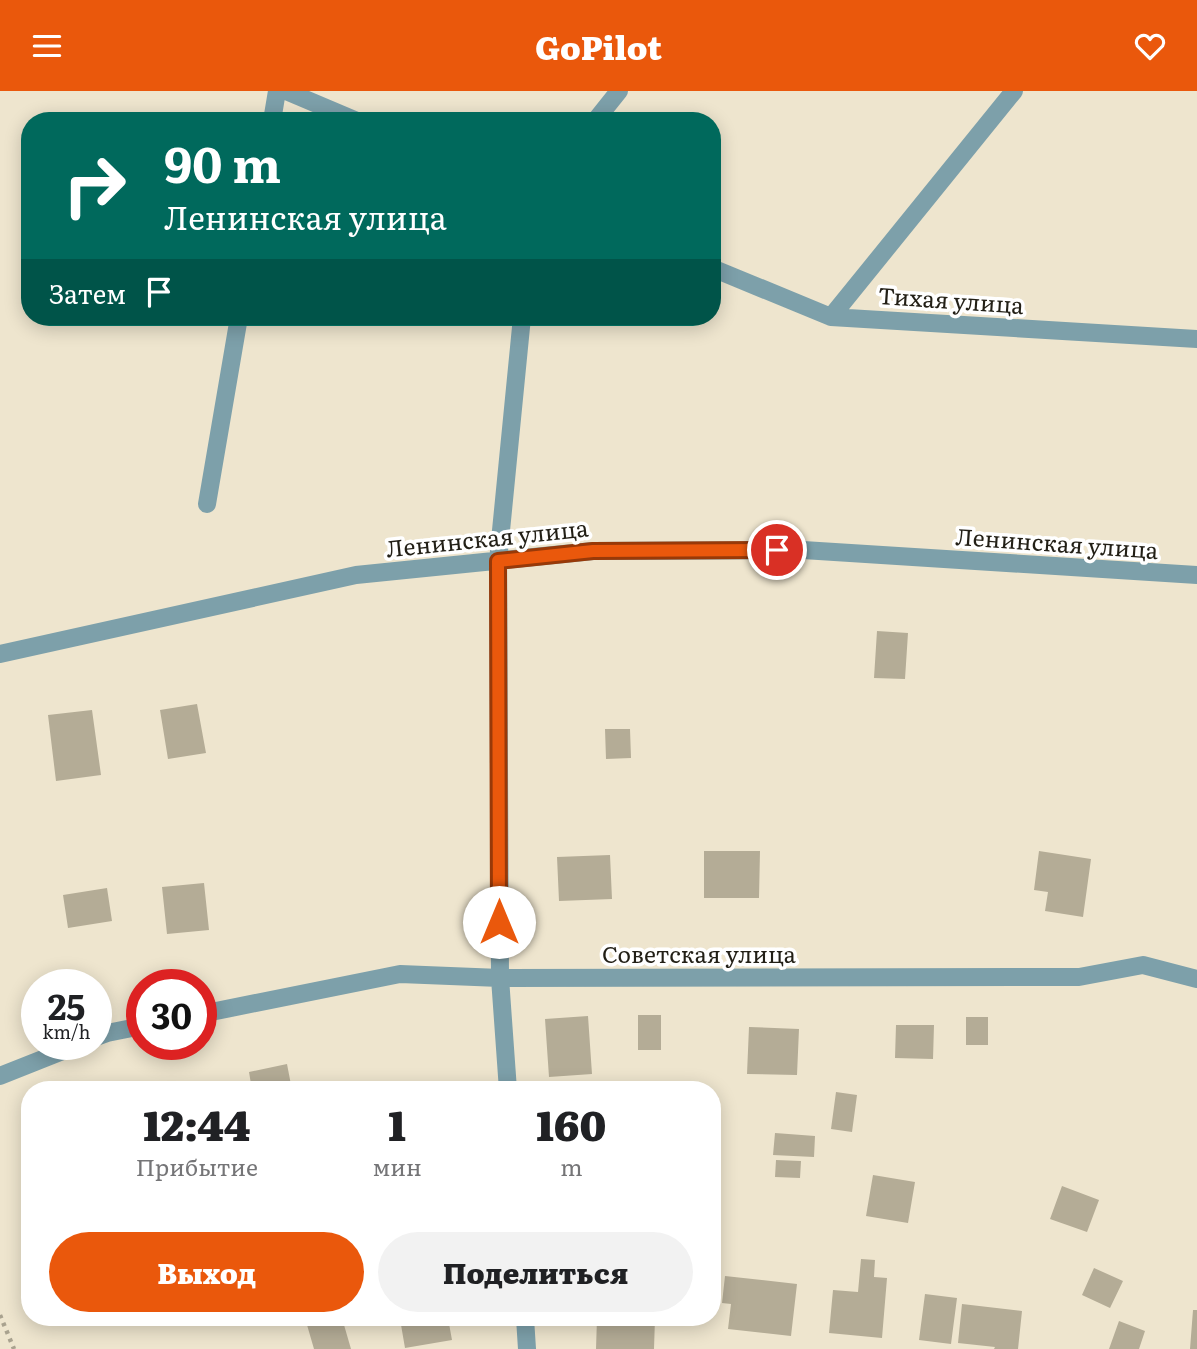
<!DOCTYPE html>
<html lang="ru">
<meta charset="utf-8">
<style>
body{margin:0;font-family:Literata,serif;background:#f2f2f2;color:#202124;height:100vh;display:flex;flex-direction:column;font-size:26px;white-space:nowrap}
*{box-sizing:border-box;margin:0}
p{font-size:23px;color:#757577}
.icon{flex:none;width:38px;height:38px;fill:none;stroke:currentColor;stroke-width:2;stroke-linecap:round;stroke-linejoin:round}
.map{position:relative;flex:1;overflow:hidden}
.drawer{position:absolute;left:21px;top:990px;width:700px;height:245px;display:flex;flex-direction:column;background:#fff;border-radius:28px;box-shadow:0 4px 18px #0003}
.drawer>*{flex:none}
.top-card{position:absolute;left:21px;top:21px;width:700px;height:214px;border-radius:28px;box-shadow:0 4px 18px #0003;background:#00695c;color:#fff;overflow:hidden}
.speed{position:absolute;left:21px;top:878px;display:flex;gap:14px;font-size:35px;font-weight:700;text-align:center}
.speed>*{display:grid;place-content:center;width:91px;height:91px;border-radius:50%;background:#fff;box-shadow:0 4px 18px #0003;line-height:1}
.speed small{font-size:18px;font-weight:400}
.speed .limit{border:10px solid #d22;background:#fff;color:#111}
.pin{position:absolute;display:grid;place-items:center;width:60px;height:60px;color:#fff;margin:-30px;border:4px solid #fff;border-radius:50%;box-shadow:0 2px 7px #0007}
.me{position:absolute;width:77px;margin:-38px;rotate:0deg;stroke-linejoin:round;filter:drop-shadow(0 0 5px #0008)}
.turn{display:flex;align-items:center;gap:24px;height:147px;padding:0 28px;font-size:32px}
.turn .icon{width:91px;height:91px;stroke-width:2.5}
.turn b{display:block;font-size:49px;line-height:60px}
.then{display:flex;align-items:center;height:66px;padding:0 28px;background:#0003;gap:14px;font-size:26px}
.eta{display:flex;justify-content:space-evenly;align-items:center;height:119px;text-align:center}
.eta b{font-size:42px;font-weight:800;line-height:49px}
.button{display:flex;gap:14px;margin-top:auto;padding:14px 28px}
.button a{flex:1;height:80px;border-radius:42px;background:#ea580c;color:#fff;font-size:28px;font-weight:800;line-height:80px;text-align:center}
.button a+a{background:#f2f2f2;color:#202124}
header{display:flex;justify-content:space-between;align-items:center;height:91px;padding:0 28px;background:#ea580c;color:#fff;font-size:32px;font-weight:800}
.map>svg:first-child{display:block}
.building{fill:#b4ac96}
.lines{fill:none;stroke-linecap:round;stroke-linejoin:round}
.path{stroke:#a9a28f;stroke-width:4.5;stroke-dasharray:3.5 5;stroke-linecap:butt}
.street{stroke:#7da0aa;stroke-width:18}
.route-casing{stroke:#983908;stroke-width:18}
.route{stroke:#ea580c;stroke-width:12}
.labels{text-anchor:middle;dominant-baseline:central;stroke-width:7;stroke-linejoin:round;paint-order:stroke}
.street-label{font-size:23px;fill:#221f16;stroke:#fff}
</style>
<header><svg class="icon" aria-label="menu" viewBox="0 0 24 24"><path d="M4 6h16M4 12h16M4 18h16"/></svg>GoPilot<svg class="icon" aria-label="heart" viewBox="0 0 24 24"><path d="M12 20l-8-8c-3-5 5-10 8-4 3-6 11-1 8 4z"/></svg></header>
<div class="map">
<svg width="1197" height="1258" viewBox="0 0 1197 1258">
<rect width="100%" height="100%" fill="#eee5ce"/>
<path class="building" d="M877,540l31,2 -3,46 -31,-1z
M197,613l9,49 -38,6 -8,-49z
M92,619l9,65 -45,6 -8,-66z
M605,638h25l1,29 -25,1z
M704,760h56l-1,47h-55z
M1039,760l52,8 -8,58 -38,-6 3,-19 -14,-2z
M610,764l2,44 -53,2 -2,-44z
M204,792l5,47 -42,4 -5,-47z
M107,797l5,33 -44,7 -5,-33z
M638,924h23v35h-23z
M588,925l4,58 -43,3 -4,-58z
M966,926h22v28h-22z
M896,934h38l-1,34 -38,-1z
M749,936l50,2 -2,46 -50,-1z
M287,973l5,26h-40l-3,-18z
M836,1001l21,3 -5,37 -21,-3z
M775,1042l40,3 -1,21 -41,-2z
M776,1069l25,1 -1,17 -25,-1z
M873,1084l42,7 -7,41 -42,-7z
M1062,1095l37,14 -12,32 -37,-13z
M861,1168l14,1 -1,17 13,1 -5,60 -53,-5 4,-43 25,2z
M1094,1177l29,13 -13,27 -28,-13z
M725,1185l72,8 -6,52 -63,-7 3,-25 -9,-1z
M925,1203l32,4 -6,46 -32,-4z
M962,1213l60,7 -4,38h-24l1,-2 -37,-4z
M1193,1219h4v39h-7z
M305,1227h37l9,31h-37z
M408,1227h40l4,22 -47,8 -5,-29z
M597,1227h58l-1,31h-58z
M1119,1230l26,10 -6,18h-30z"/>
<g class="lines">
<path class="path" d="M0,1224l14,34"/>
<path class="street" d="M286,0l71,30
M272,30l5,-30
M595,30l24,-30
M712,177l119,49 366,22
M831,226l183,-226
M207,413l32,-187
M0,563l356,-79 237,-24 210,-1 394,25
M201,923l199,-40 100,4 579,-1 64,-12 54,14
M96,946l11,-4 35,-7
M0,985l78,-31
M508,999l-8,-112 -2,-417 24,-244
M525,1227l2,31"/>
</g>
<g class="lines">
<defs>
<path id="route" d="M499,831l-1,-361 95,-10 184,-1"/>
</defs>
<use href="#route" class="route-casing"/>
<use href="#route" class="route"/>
</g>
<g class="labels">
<g class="street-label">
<text transform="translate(951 208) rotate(4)">Тихая улица</text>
<text transform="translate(487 446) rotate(-6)">Ленинская улица</text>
<text transform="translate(1057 451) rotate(4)">Ленинская улица</text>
<text x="699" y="862">Советская улица</text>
</g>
</g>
</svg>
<div class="speed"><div>25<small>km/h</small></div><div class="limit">30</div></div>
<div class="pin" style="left:777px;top:459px;background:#d93025"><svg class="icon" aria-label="arrive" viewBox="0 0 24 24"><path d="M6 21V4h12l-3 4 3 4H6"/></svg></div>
<svg class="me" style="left:499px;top:831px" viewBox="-20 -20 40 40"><circle r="19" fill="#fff"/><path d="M0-13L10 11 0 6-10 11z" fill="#ea580c"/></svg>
<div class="top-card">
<div class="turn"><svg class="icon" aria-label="right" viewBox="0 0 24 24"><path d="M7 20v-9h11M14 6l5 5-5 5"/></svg><div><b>90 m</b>Ленинская улица</div></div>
<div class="then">Затем<svg class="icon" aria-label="arrive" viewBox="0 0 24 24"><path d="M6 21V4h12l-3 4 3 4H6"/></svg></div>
</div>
<section class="drawer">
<div class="eta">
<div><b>12:44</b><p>Прибытие</p></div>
<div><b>1</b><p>мин</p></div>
<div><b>160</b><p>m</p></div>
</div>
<div class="button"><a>Выход</a><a>Поделиться</a></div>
</section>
</div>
